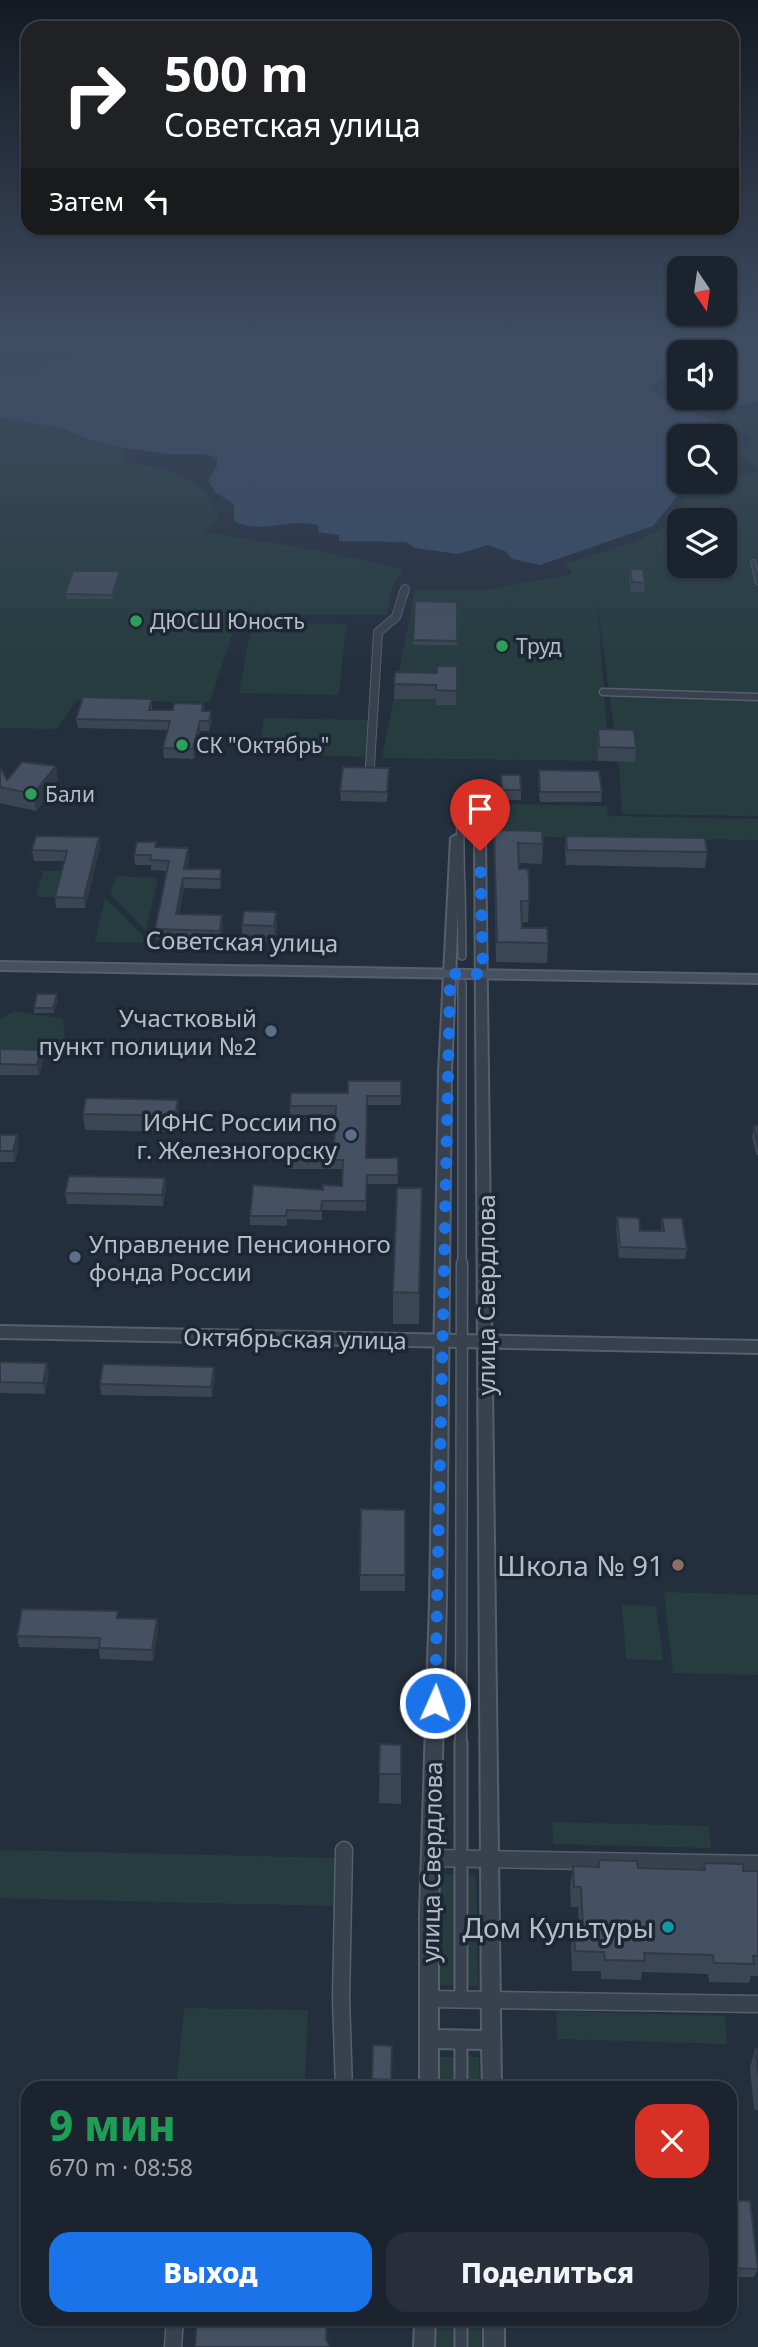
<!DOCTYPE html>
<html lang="ru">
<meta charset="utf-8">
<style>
body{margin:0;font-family:"Noto Sans",sans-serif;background:#282f3a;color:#f1f3f6;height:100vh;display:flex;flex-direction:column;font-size:26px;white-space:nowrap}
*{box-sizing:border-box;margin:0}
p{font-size:23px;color:#a0a4aa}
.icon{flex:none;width:38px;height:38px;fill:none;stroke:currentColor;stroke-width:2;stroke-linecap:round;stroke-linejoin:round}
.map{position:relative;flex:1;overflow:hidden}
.drawer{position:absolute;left:21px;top:2081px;width:716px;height:245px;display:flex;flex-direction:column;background:#1b232e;border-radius:21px;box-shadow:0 2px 5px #0004,0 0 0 2px #39404a}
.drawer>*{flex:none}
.top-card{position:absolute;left:21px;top:21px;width:718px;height:214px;border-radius:21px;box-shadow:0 2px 5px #0004,0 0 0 2px #39404a;background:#202124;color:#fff;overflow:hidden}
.needle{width:46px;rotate:167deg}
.fabs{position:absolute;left:667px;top:256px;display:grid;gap:14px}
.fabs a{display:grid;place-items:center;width:70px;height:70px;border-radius:14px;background:#1b232e;box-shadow:0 2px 5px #0004,0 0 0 2px #39404a;font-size:35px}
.pin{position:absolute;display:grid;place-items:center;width:60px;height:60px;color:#fff;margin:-72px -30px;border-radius:50% 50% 50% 0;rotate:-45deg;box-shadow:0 0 7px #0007}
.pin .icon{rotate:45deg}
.me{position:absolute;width:77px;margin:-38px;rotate:2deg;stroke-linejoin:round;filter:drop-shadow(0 0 5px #0008)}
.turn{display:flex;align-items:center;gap:24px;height:147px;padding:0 28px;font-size:32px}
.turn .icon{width:91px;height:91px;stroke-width:2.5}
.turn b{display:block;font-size:49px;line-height:60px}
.then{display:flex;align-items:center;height:66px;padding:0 28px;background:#0003;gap:14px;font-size:26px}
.round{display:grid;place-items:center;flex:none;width:74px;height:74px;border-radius:21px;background:#282f3a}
.headline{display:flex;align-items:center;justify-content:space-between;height:119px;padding:0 28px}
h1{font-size:42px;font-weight:800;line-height:52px;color:#1e9e55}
.action{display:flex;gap:14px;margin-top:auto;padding:14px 28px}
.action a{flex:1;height:80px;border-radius:21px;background:#1a73e8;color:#fff;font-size:28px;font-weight:800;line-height:80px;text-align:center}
.action a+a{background:#282f3a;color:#f1f3f6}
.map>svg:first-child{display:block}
.green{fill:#263c3f;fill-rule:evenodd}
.water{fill:#394c67}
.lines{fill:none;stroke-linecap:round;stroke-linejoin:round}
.pedestrian-far4-casing{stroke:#565f6c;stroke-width:6}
.pedestrian-far3-casing{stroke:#565f6c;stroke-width:9}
.pedestrian-far2-casing{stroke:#565f6c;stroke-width:10}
.pedestrian-far1-casing{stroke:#565f6c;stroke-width:13}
.pedestrian-casing{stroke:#565f6c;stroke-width:15}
.minor-far2-casing{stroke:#565f6c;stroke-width:10}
.minor-far1-casing{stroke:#565f6c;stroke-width:16}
.minor-casing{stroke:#565f6c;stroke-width:19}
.tertiary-casing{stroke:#565f6c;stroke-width:4}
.secondary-casing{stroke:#565f6c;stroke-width:4}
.pedestrian-far4{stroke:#38414e;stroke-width:4.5}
.pedestrian-far3{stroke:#38414e;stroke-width:6}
.pedestrian-far2{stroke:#38414e;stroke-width:7}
.pedestrian-far1{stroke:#38414e;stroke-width:10}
.pedestrian{stroke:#38414e;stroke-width:11}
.minor-far2{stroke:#38414e;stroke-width:8}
.minor-far1{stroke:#38414e;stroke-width:12}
.minor{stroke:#38414e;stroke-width:16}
.tertiary{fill:#38414e;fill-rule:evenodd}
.secondary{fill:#465061;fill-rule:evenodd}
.wall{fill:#3b4654}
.shaded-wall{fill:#303945}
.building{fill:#455162;stroke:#303945;stroke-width:2}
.route{stroke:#1a73e8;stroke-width:12;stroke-dasharray:0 21.6}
.leisure-dot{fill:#2e9e5b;stroke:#1d2633;stroke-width:2.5}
.service-dot{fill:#5c6f8a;stroke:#1d2633;stroke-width:2.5}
.education-dot{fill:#8d6e63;stroke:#1d2633;stroke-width:2.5}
.culture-dot{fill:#0f9aa8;stroke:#1d2633;stroke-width:2.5}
.labels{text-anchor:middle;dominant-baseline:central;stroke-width:7;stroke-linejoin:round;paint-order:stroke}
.far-poi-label{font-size:21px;fill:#b4bcc9;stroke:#1d2633;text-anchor:start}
.street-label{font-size:24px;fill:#b4bcc9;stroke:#1d2633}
.poi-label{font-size:24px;fill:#b4bcc9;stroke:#1d2633;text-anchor:end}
.near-poi-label{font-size:28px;fill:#b4bcc9;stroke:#1d2633;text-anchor:end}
</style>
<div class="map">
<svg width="758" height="2347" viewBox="0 0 758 2347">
<rect width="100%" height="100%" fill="#242f3e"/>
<path class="green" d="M0,343h131l-38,7 -55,16 5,3 -2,3 -41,4z
M758,410v59l-29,-24h19l3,-9 -18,-8 -8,-14z
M0,417l61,11 28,12 37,8 -5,13c43,8 83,10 98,56l-14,15 109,18 89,19 -11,18 -5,28h-149l-28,87 -133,-2 -20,29 -57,-1z
M758,470v346l-136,-2 -3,-48 -22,-166 11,144h-11l1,17 -216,-3 33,-168h71l82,-15 4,-3 -7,-8 69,-22 39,-19 12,-24zM679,520h45v45h-45z
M252,623l94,1 -7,71 -100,-2z
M264,718l105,2 -4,37 -107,-3z
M493,804l114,2 1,10 150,3v21l-264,-4z
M43,871h20l-7,26h-20z
M116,876l42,2 -12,53 -36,-37z
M105,898l39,39 -1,6 -48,-1z
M216,964l199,2h-200z
M224,973l202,4 -45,2 -158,-3z
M16,1011l47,8 3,31 -66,-2v-29z
M664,1592l94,3v80l-85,-2z
M622,1605l34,1 7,54 -37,-1z
M552,1822l157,4 2,22 -158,-4z
M0,1850l336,8 -3,48 -333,-8z
M440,1874l36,1 2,111 -38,-1z
M184,2008l124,2 -3,78h-129z
M556,2011l169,5 2,28 -170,-5z
M439,2057h40l1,31h-41z
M435,2319h46v28h-46z"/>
<path class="water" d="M123,343h635v58l-20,5 -30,-9h16v-45h-45v33l-20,-7 -9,13 47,16 -4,6 21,7v16h-35v45h30l-31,14 -25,31 -113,39 -28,-6 -7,-8 -17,-6 -30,9 -43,-6 -9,-6 -67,-1v-6l-21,-3 1,-6c-28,-10 -56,10 -85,-5v-17l-19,-12 -7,-11 9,-15v-8l-12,-4h-38l-41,-6 -37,-8 -28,-12 -61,-11v-41l41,-5 2,-2 -5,-3z"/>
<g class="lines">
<defs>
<path id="pedestrian-far4" d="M753,562l5,20"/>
<path id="pedestrian-far3" d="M603,692l155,5
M460,815l1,70"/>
<path id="pedestrian-far2" d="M461,883l1,73
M462,1265v-282"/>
<path id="pedestrian-far1" d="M461,1744l1,-481"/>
<path id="pedestrian" d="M461,1997v-255
M461,2039v49
M461,2319v28"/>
<path id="minor-far2" d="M370,766l8,-134 18,-15 9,-28"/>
<path id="minor-far1" d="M0,1332l758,15"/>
<path id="minor" d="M344,1850l-3,149 3,89
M430,1858l328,6
M428,1999l330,5
M173,2347l2,-28"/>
<path id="tertiary" d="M456,835l5,3 -10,234 -5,529 -8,312v117l44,1 -7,-1193 5,-3 5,3 16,1250h-18l-1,-39 -44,-1v40h-18v-175l10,-312 9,-529 12,-234z
M415,2319h20l-1,28h-20z
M484,2319h20v28h-20z"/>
<path id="secondary" d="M0,962l758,13v8l-758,-13z"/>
</defs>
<use href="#pedestrian-far4" class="pedestrian-far4-casing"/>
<use href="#pedestrian-far3" class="pedestrian-far3-casing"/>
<use href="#pedestrian-far2" class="pedestrian-far2-casing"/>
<use href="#pedestrian-far1" class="pedestrian-far1-casing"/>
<use href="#pedestrian" class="pedestrian-casing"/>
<use href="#minor-far2" class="minor-far2-casing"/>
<use href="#minor-far1" class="minor-far1-casing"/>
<use href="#minor" class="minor-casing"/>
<use href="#tertiary" class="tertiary-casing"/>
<use href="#secondary" class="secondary-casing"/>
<use href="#pedestrian-far4" class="pedestrian-far4"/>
<use href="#pedestrian-far3" class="pedestrian-far3"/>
<use href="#pedestrian-far2" class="pedestrian-far2"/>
<use href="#pedestrian-far1" class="pedestrian-far1"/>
<use href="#pedestrian" class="pedestrian"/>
<use href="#minor-far2" class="minor-far2"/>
<use href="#minor-far1" class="minor-far1"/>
<use href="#minor" class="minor"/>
<use href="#tertiary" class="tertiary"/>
<use href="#secondary" class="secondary"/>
</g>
<path class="wall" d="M630,569l15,14 -1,9h-13l-2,-14z
M120,571v5l-7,23h-47l-1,-5z
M415,601l42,1v43h-44z
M457,666l-1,39h-20v-6h-42l1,-27 42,1z
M152,699v11h21l30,-6 1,7 8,10 -3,10h-9l-6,28 -30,-1 -1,-10 5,-18 -90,-2 -2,-9z
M598,729l38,19 -1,14 -37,-1 -1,-17z
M56,766l2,18 -22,27 -36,-8v-36l7,13z
M389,768l-2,34 -46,-1 -1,-10z
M539,770l63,22 -1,10h-61l-2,-22z
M501,775l20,15v10h-20z
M494,830l49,14 -1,20 -23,-1v6l10,32 -1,21h-6v6l26,15 -1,20 -51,-1 -2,-112z
M566,836l141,16 -2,16 -139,-3 -1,-14z
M99,837l1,10 -15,61h-29l-1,-11 9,-36h-30l-2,-11z
M156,842v5l32,1 1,10 -2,11 35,10 -2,10 -36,-1 -5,26 44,11 -3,16 -64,-1 -1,-11 12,-58 -16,-1v-5h-16l-1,-10z
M276,912l1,15 -2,15 -33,-1v-16z
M58,1000l-4,13h-20v-5z
M0,1049l41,1 2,11 -4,14h-39z
M401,1081v24h-34l-1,53h32v26h-31l-1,27 -44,-1v10l-35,-1v7l-37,-1v-9l73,-26 19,-4v-17h-56v-9l48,-14 2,-31h-46v-9z
M83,1114l96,2 -2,16 -92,-2z
M754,1126h4v29h-2l-4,-18z
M0,1135h17l2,11 -4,16h-15z
M165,1178l1,11 -3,17 -96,-2 -2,-11z
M422,1188l-3,136h-26v-32z
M617,1217l23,14h21l1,-13 25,31 -2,10 -66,-1 -3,-30z
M0,1362l49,12 -4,20 -45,-1z
M214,1367l1,11 -3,19 -111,-2 -1,-11z
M405,1510v81h-45v-16z
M119,1618l38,1 1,10 -5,32 -53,-2 -1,-10 -80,-2 -2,-11z
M380,1744l21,1v59l-22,-1z
M599,1860l39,8 65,2 1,-7 39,8h15v105h-7l-2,7 -40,-1 -1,-8 -66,-2 -1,8 -40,-1v-8h-29l-1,-24 3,-20h5l-1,-20h-7l-1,-21 3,-20 25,1z
M373,2045l19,1 -1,38h-19z
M755,2049h3v61h-4l-4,-42z
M730,2200l28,69 -4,8h-24z"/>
<path class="shaded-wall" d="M120,571v5l-7,23 -1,-4z
M211,711l1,10 -3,10v-10z
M200,721v10l-6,28 -1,-10z
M56,766l2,18 -22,27 -3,-17z
M99,837l1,10 -15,61 -1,-10z
M188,848l1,10 -4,21 -1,-10z
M221,869l1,10 -2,10v-10z
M183,878l1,10 -7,36 -1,-10z
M276,912l1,15 -2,15 -1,-16z
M222,915l1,10 -3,16v-10z
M57,994l1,6 -4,13 -1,-5z
M41,1050l2,11 -4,14 -2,-10z
M178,1100l1,16 -2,16 -2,-16z
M17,1135l2,11 -4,16 -2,-11z
M165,1178l1,11 -3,17 -1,-11z
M47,1363l2,11 -4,20 -2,-11z
M214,1367l1,11 -3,19 -1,-10z
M157,1619l1,10 -5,32 -1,-11z"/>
<path class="building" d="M630,569h13l2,14 -13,-1z
M73,571h47l-8,24 -47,-1z
M415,601l42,1v39l-44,-1z
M437,666h20v25l-21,-1v-5l-42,-1 1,-12 42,1z
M83,697l69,2 -3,11h24l1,-7 29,1 -1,7h9l-2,10h-9l-7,28 -30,-1 7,-27 -94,-2z
M598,729l36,1 2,18 -37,-1z
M22,762l34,4 -23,28 -33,-7v-20l7,13z
M343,767l46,1 -2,24 -47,-1z
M539,770l60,1 3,21h-62z
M501,775h19l1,15h-19z
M494,830l48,1 1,13 -25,-1 1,26h9l1,12v20h-8l1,27h25l1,15 -51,-1z
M36,836l63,1 -15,61 -29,-1 12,-46 -35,-1z
M566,836l139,2 2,14 -140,-2z
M137,842h19l-1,5 33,1 -4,21h37l-1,10 -37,-1 -7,36 46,1 -2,16 -65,-2 14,-68 -19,-1 1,-5h-17z
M244,911l32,1 -2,14 -32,-1z
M37,994h20l-4,14h-19z
M0,1049l41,1 -4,15 -37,-1z
M348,1081h53v15h-34l-1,62h32v17h-31l-1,26h-44l-1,10 -34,-1 -1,6h-36l3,-31 70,5v-5l19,1 1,-26h-57l1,-14h47l2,-40h-46l1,-13h57z
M86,1098l92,2 -3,16 -92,-2z
M754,1126h4v19z
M0,1135h17l-4,16h-13z
M69,1176l96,2 -3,17 -97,-2z
M397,1188h25l-3,105 -26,-1z
M617,1217l22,1 1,13h24l-2,-13h20l5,31 -67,-2z
M0,1362l47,1 -4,20 -43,-1z
M103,1364l111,3 -3,20 -111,-3z
M361,1509l44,1v65h-45z
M22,1609l96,2 -1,7 40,1 -5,31 -53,-2 1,-10 -83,-2z
M380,1744l21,1v29h-22z
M599,1860l38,1 1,7 67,2 -1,-7 39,1v7h15v85h-5l1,8 -40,-1 -1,-8 -69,-2 1,8 -40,-1 -1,-8 -29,-1 -1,-24h9l-2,-40h-7l-1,-21 26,1z
M373,2045l19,1 -1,34 -19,-1z
M755,2049h3v25z
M730,2200l20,1 8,68 -28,-1z
M197,2319h130l-1,20 4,8h-135z"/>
<linearGradient id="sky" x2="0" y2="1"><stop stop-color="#141a22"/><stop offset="0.51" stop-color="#3f4d63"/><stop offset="1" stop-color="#3f4d63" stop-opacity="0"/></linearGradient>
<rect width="758" height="671" fill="url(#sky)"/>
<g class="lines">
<path class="route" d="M435,1703l15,-720v-9h33l-3,-123"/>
</g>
<g class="leisure-dot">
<circle cx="136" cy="621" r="7"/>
<circle cx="502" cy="646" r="7"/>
<circle cx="182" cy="745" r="7"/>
<circle cx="31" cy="794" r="7"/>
</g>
<g class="service-dot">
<circle cx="271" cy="1031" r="7"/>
<circle cx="351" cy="1135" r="7"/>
<circle cx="75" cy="1257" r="7"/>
</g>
<circle class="education-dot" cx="678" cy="1565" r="7"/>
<circle class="culture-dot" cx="668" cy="1927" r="7"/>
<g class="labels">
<g class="far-poi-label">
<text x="150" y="621">ДЮСШ Юность</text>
<text x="516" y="646">Труд</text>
<text x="196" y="745">СК "Октябрь"</text>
<text x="45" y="794">Бали</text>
</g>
<g class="street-label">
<text transform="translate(242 941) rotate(1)">Советская улица</text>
<text transform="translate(485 1295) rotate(-90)">улица Свердлова</text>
<text transform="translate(295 1338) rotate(1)">Октябрьская улица</text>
<text transform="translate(431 1862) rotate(-89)">улица Свердлова</text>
</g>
<g class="poi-label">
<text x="257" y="1017">Участковый<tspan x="257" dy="28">пункт полиции №2</tspan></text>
<text x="337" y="1121">ИФНС России по<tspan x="337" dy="28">г. Железногорску</tspan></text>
<text x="89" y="1243" text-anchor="start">Управление Пенсионного<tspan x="89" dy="28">фонда России</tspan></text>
</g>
<g class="near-poi-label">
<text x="664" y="1565">Школа № 91</text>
<text x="654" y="1927">Дом Культуры</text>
</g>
</g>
</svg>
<div class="fabs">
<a><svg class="needle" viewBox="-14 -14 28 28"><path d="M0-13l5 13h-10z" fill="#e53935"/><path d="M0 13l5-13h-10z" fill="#a0a4aa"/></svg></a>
<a><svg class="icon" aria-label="sound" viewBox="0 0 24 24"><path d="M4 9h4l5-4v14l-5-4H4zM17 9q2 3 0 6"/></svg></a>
<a><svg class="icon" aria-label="search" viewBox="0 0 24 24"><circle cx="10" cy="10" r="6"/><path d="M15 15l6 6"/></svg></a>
<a><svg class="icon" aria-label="layers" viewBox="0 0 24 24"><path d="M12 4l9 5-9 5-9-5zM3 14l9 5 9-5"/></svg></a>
</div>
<div class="pin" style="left:480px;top:851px;background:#d93025"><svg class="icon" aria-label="arrive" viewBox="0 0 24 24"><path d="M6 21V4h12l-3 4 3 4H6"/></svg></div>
<svg class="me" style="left:435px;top:1703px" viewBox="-20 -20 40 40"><circle r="17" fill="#1a73e8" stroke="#fff" stroke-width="3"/><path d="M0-11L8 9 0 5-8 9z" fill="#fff"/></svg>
<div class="top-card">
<div class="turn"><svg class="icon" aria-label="right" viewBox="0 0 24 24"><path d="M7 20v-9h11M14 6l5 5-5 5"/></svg><div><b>500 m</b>Советская улица</div></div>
<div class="then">Затем<svg class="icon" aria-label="left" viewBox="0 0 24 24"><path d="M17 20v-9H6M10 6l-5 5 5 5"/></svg></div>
</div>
<section class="drawer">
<div class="headline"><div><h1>9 мин</h1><p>670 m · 08:58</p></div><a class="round" style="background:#d93025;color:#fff"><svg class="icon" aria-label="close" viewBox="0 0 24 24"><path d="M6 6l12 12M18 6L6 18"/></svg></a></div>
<div class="action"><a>Выход</a><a>Поделиться</a></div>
</section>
</div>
